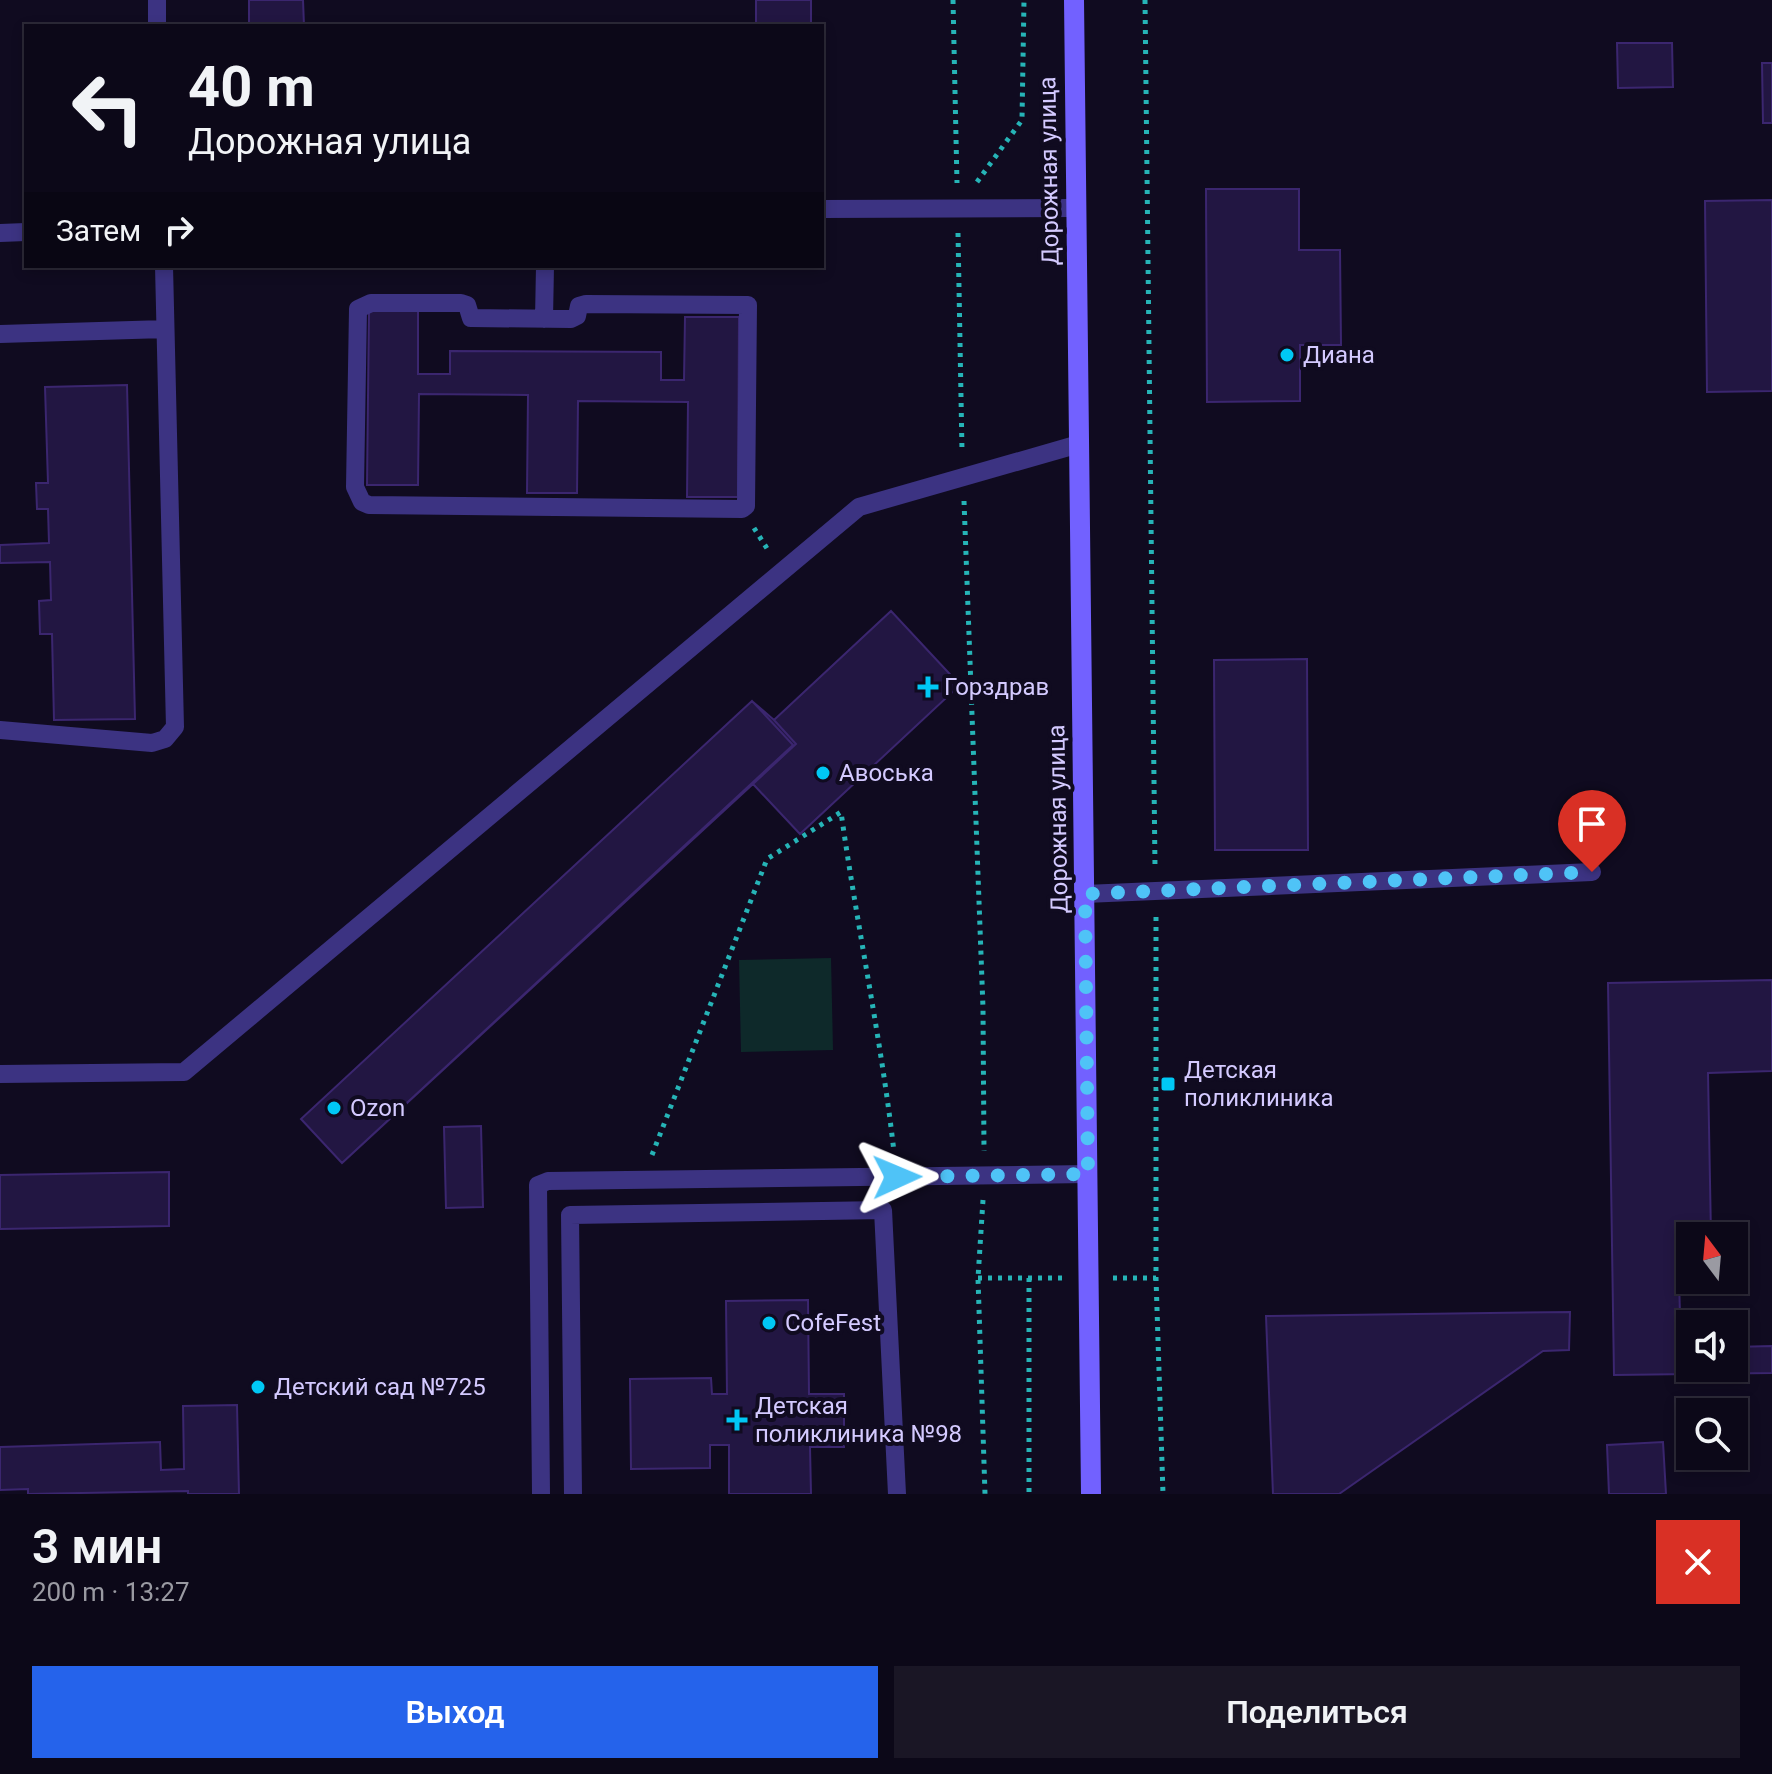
<!DOCTYPE html>
<html lang="ru">
<meta charset="utf-8">
<style>
body{margin:0;font-family:Roboto,sans-serif;background:#1a1625;color:#f1f3f6;height:100vh;display:flex;flex-direction:column;font-size:30px;white-space:nowrap}
*{box-sizing:border-box;margin:0}
p{font-size:26px;color:#9a9aa2}
.icon{flex:none;width:44px;height:44px;fill:none;stroke:currentColor;stroke-width:2;stroke-linecap:round;stroke-linejoin:round}
.map{position:relative;height:1494px;overflow:hidden}
.panel{display:flex;flex-direction:column;background:#0c0818;flex:1}
.panel>*{flex:none}
.guide{position:absolute;left:24px;top:24px;width:800px;height:244px;border-radius:0px;box-shadow:0 4px 12px #0003,0 0 0 2px #2c2937;background:#0c0818;color:#f1f3f6;overflow:hidden}
.needle{width:52px;rotate:344deg}
.buttons{position:absolute;left:1676px;top:1222px;display:grid;gap:16px}
.buttons a{display:grid;place-items:center;width:72px;height:72px;border-radius:0px;background:#0c0818;box-shadow:0 4px 12px #0003,0 0 0 2px #2c2937;font-size:40px}
.pin{position:absolute;display:grid;place-items:center;width:68px;height:68px;color:#fff;margin:-82px -34px;border-radius:50% 50% 50% 0;rotate:-45deg;box-shadow:0 0 8px #0007}
.pin .icon{rotate:45deg}
.me{position:absolute;width:88px;margin:-44px;rotate:89deg;stroke-linejoin:round;filter:drop-shadow(0 0 6px #0008)}
.turn{display:flex;align-items:center;gap:28px;height:168px;padding:0 32px;font-size:36px}
.turn .icon{width:104px;height:104px;stroke-width:2.5}
.turn b{display:block;font-size:56px;line-height:68px}
.then{display:flex;align-items:center;height:76px;padding:0 32px;background:#0003;gap:16px;font-size:30px}
.round{display:grid;place-items:center;flex:none;width:84px;height:84px;border-radius:0px;background:#1a1625}
.overview{display:flex;align-items:center;justify-content:space-between;height:136px;padding:0 32px}
h1{font-size:48px;font-weight:600;line-height:60px}
.button{display:flex;gap:16px;margin-top:auto;padding:16px 32px}
.button a{flex:1;height:92px;border-radius:0px;background:#2563eb;color:#fff;font-size:32px;font-weight:600;line-height:92px;text-align:center}
.button a+a{background:#1a1625;color:#f1f3f6}
.map>svg:first-child{display:block}
.green{fill:#0e292a}
.building{fill:#221642;stroke:#3b266f;stroke-width:2}
.lines{fill:none;stroke-linecap:round;stroke-linejoin:round}
.path{stroke:#26b4b7;stroke-width:5;stroke-dasharray:4 6;stroke-linecap:butt}
.service{stroke:#3c3382;stroke-width:18}
.secondary{stroke:#7261ff;stroke-width:20}
.route{stroke:#4fc3f7;stroke-width:14;stroke-dasharray:0 25.2}
.poi-dot{fill:#00c8f5;stroke:#100b20;stroke-width:3}
.labels{text-anchor:middle;dominant-baseline:central;stroke-width:8;stroke-linejoin:round;paint-order:stroke}
.street-label{font-size:24px;fill:#d4caff;stroke:#100b20}
.poi-label{font-size:24px;fill:#d4caff;stroke:#100b20;text-anchor:start}
</style>
<div class="map">
<svg width="1772" height="1494" viewBox="0 0 1772 1494">
<rect width="100%" height="100%" fill="#100b20"/>
<path class="green" d="M831,958l2,92 -92,2 -2,-92z"/>
<path class="building" d="M249,0h54l1,26h-55z
M756,0h55v26h-55z
M1617,43h55l1,44 -55,1z
M1762,63h10v60h-9z
M1206,189h93v61h41l1,95h-41v56l-93,1z
M1772,200v191l-65,1 -2,-191z
M369,311h49v63h32v-23l211,1v28h23l1,-63h54l-1,180h-51l1,-95 -110,-1 -1,92h-50l1,-98 -109,-1 -1,91h-51z
M127,385l8,334 -81,1 -2,-86h-12l-1,-33 12,-1 -1,-38 -50,1v-18l49,-2 -1,-34h-11l-1,-26h12l-3,-96z
M891,611l69,74 -160,149 -47,-50 43,-40 -22,-24z
M891,611l69,74 -160,149 -47,-50 -411,379 -41,-44 451,-418 22,19z
M1307,659l1,191h-93l-1,-190z
M752,701l41,44 -451,418 -41,-44z
M1772,980v91l-64,2 3,163h-21v43l-11,1 2,69 9,-1v20h44v-21l38,-1v27l-158,2 -6,-392z
M481,1126l2,81 -37,1 -2,-81z
M169,1172v54l-169,3v-54z
M808,1300l1,94h35v53h-34l1,47h-82v-49h-19v23l-79,1 -1,-90 81,-1 1,16h15l-1,-93z
M1570,1312l-1,38 -26,1 -204,143h-66l-7,-178z
M237,1405l2,89h-51v-3l-160,3v-5l-28,1v-43l160,-5 1,28 23,-1 -1,-63z
M1663,1442l3,52h-57l-2,-49z"/>
<g class="lines">
<path class="path" d="M953,0l4,183
M1145,0l10,867
M977,182l45,-62 2,-120
M958,233l4,218
M964,501l19,507 1,143
M754,528l14,22
M1156,917v361l7,216
M652,1155l115,-296 74,-47c16,114 40,226 53,340
M983,1200l-5,78 7,216
M978,1278h85
M1029,1278v216
M1113,1278h43"/>
<path class="service" d="M157,0v26
M822,209l253,-1
M0,233l26,-1
M461,303l6,2 4,13 100,1 6,-3 2,-10 7,-2 162,1 -2,201 -4,3 -373,-4 -7,-3 -7,-15 3,-178 13,-6z
M544,319l1,-53
M0,334l165,-5
M0,730l152,13 13,-4 10,-12 -11,-461
M1085,894l507,-22
M0,1074l184,-2 675,-565 220,-63
M541,1494l-3,-309 10,-4 540,-7
M573,1494l-3,-279 313,-5 14,284"/>
<path class="secondary" d="M1074,0l17,1494"/>
</g>
<g class="lines">
<path class="route" d="M897,1177l191,-3 -3,-280 507,-22"/>
</g>
<g class="poi-dot">
<circle cx="1287" cy="355" r="8"/>
<path d="M924 675h8v8h8v8h-8v8h-8v-8h-8v-8h8z"/>
<circle cx="823" cy="773" r="8"/>
<rect x="1160" y="1076" width="16" height="16" rx="4"/>
<circle cx="334" cy="1108" r="8"/>
<circle cx="769" cy="1323" r="8"/>
<circle cx="258" cy="1387" r="8"/>
<path d="M733 1408h8v8h8v8h-8v8h-8v-8h-8v-8h8z"/>
</g>
<g class="labels">
<g class="street-label">
<text transform="translate(1049 171) rotate(-91)">Дорожная улица</text>
<text transform="translate(1058 819) rotate(-91)">Дорожная улица</text>
</g>
<g class="poi-label">
<text x="1303" y="355">Диана</text>
<text x="944" y="687">Горздрав</text>
<text x="839" y="773">Авоська</text>
<text x="1184" y="1070">Детская<tspan x="1184" dy="28">поликлиника</tspan></text>
<text x="350" y="1108">Ozon</text>
<text x="785" y="1323">CofeFest</text>
<text x="274" y="1387">Детский сад №725</text>
<text x="755" y="1406">Детская<tspan x="755" dy="28">поликлиника №98</tspan></text>
</g>
</g>
</svg>
<div class="buttons">
<a><svg class="needle" viewBox="-14 -14 28 28"><path d="M0-13l5 13h-10z" fill="#e53935"/><path d="M0 13l5-13h-10z" fill="#9a9aa2"/></svg></a>
<a><svg class="icon" aria-label="sound" viewBox="0 0 24 24"><path d="M4 9h4l5-4v14l-5-4H4zM17 9q2 3 0 6"/></svg></a>
<a><svg class="icon" aria-label="search" viewBox="0 0 24 24"><circle cx="10" cy="10" r="6"/><path d="M15 15l6 6"/></svg></a>
</div>
<div class="pin" style="left:1592px;top:872px;background:#d93025"><svg class="icon" aria-label="arrive" viewBox="0 0 24 24"><path d="M6 21V4h12l-3 4 3 4H6"/></svg></div>
<svg class="me" style="left:897px;top:1177px" viewBox="-20 -20 40 40"><path d="M0-17L14 15 0 8-14 15z" fill="#4fc3f7" stroke="#fff" stroke-width="4"/></svg>
<div class="guide">
<div class="turn"><svg class="icon" aria-label="left" viewBox="0 0 24 24"><path d="M17 20v-9H6M10 6l-5 5 5 5"/></svg><div><b>40 m</b>Дорожная улица</div></div>
<div class="then">Затем<svg class="icon" aria-label="right" viewBox="0 0 24 24"><path d="M7 20v-9h11M14 6l5 5-5 5"/></svg></div>
</div>
</div>
<section class="panel">
<div class="overview"><div><h1>3 мин</h1><p>200 m · 13:27</p></div><a class="round" style="background:#d93025;color:#fff"><svg class="icon" aria-label="close" viewBox="0 0 24 24"><path d="M6 6l12 12M18 6L6 18"/></svg></a></div>
<div class="button"><a>Выход</a><a>Поделиться</a></div>
</section>
